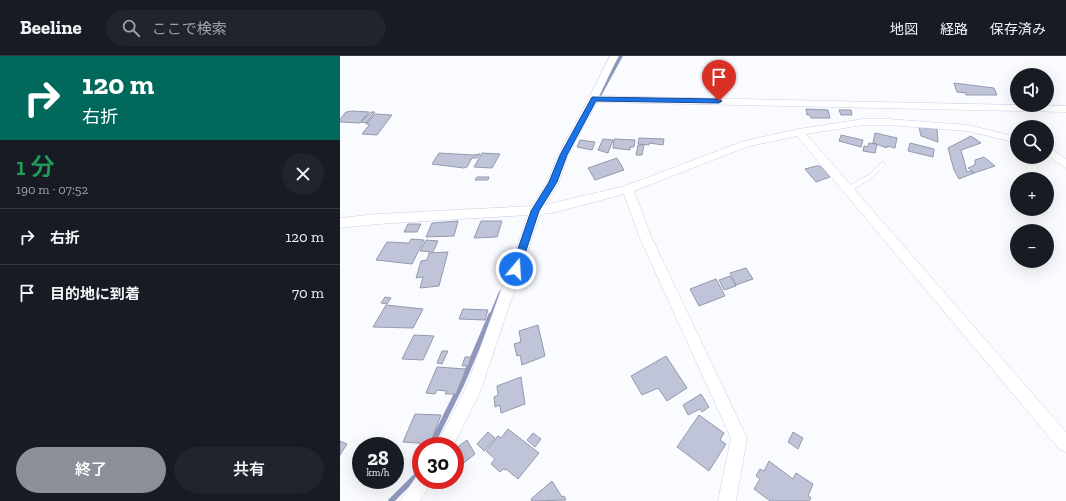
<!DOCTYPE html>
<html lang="ja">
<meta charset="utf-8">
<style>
body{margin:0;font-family:"Zilla Slab","Noto Sans JP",serif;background:#20242c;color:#f1f3f6;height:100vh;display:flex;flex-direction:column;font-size:15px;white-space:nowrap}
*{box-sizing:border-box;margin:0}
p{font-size:13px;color:#9ea1a6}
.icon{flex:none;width:22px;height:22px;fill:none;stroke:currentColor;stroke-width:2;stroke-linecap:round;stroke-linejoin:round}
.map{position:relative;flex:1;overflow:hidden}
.sheet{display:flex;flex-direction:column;background:#171b24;width:340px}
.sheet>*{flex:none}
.guide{background:#00695c;color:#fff;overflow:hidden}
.fabs{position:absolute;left:670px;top:12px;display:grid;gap:8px}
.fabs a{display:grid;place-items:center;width:44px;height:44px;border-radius:50%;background:#171b24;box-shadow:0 4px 16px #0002;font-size:20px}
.speed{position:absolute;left:12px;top:381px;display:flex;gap:8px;font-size:20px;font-weight:700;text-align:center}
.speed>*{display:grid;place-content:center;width:52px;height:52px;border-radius:50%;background:#171b24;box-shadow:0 4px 16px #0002;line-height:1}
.speed small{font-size:10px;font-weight:400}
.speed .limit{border:6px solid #d22;background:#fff;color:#111}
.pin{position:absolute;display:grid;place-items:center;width:34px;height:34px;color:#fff;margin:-41px -17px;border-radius:50% 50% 50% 0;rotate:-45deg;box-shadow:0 0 4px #0007}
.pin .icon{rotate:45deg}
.me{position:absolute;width:44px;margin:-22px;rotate:18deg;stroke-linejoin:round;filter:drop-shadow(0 0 3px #0008)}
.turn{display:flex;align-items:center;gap:14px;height:84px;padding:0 16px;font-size:18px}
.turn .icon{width:52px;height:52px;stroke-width:2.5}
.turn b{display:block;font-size:28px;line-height:34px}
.round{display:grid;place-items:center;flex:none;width:42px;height:42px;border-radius:21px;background:#20242c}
.headline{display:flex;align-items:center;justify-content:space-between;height:68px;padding:0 16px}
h1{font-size:24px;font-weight:600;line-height:30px;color:#1e9e55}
.cta{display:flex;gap:8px;margin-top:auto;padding:8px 16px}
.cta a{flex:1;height:46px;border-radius:24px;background:#8c9099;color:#fff;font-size:16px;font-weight:600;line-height:46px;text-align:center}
.cta a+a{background:#20242c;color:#f1f3f6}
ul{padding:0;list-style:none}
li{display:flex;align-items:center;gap:12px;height:56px;padding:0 16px;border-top:1px solid #363941}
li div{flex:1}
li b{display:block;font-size:15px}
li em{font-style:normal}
header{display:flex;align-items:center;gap:24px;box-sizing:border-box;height:56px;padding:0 20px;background:#171b24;border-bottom:1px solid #363941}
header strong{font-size:19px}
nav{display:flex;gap:22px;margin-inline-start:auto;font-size:14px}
.search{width:280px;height:36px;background:#20242c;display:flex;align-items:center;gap:10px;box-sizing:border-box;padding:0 14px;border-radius:22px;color:#9ea1a6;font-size:15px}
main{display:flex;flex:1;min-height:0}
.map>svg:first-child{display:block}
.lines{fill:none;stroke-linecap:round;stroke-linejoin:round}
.stream-far2{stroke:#8f97bd;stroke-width:3.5}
.stream-far1{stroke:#8f97bd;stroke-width:4}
.stream{stroke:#8f97bd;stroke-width:5.5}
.building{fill:#bfc4d8;stroke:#9599ad}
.service-casing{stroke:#cbd0e4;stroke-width:1}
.minor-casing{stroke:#cbd0e4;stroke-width:1}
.service{fill:#fff;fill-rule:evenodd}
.minor{fill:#fff;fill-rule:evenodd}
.route{fill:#1a73e8;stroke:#114b97}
</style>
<header>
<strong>Beeline</strong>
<div class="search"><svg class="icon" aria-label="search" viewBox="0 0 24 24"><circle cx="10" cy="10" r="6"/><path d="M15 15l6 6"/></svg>ここで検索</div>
<nav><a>地図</a><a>経路</a><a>保存済み</a></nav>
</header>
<main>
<section class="sheet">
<div class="guide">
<div class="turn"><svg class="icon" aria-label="right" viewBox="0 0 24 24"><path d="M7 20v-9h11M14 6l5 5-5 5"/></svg><div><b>120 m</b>右折</div></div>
</div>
<div class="headline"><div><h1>1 分</h1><p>190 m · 07:52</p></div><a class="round"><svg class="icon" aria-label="close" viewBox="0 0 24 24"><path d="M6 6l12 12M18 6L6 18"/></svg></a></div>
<ul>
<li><svg class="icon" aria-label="right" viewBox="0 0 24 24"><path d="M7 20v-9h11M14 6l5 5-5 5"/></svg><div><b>右折</b></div><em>120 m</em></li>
<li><svg class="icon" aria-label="arrive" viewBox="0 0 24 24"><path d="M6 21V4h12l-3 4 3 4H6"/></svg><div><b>目的地に到着</b></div><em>70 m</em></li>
</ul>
<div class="cta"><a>終了</a><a>共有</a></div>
</section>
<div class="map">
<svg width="726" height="445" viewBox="0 0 726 445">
<rect width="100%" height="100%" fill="#fafbff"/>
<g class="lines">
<path class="stream-far2" d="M257,44l24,-44"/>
<path class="stream-far1" d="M151,260l10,-24"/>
<path class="stream" d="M91,390l31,-63 29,-68
M51,445l27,-27 3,-7"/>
</g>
<path class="building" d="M614,27l40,5 3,7h-31v-2l-9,-1z
M466,53l22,1 2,8h-19l-1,-3h-3z
M499,54h12l1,5h-11z
M6,56l7,-1 16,1 -9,11 -20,-1v-3z
M31,56h4l-9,11 -5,-1z
M35,58l17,1 -15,20 -15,-1 8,-10h-4z
M579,71l18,2 1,13 -17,-6z
M535,77l22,5 -2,10 -8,-2v2l-14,-5z
M501,79l22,5 -2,7 -22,-6z
M631,80l10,7 -20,7 6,22 4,-1 3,2 -15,6 -5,-9 -6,-22z
M299,82l25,1 -1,6 -14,-2v2l-11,-1z
M263,83l10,1 -5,13 -10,-3z
M274,83l21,1 -1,7h-4v3l-17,-2z
M240,84l15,2 -3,8 -15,-3z
M529,87l8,1 -2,9 -12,-2 1,-5 4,1z
M570,87l24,6 -1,8 -25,-6z
M298,89h6l-2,10h-6z
M99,97l34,2 7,-1 -3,4h-5l-5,9 -3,1 -32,-4z
M142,97l18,1 -8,14 -18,-1z
M644,101l11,9 -21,7 -6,-5 7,-3v-5z
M277,102l7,12 -29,10 -7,-12z
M476,110h4l10,11 -14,5 -11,-13z
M137,121h12l-1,3h-13z
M118,165l-4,15 -28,1 6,-14z
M141,165h21l-5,16 -23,1z
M68,168h13l-4,8h-13z
M71,183l13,1 -12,24 -36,-4 11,-18 22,1z
M86,184l12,1 -5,11 -13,-1z
M108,196l-9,34 -19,2 3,-11 -7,1 5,-17 6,-1 2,-7z
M406,212l7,11 -17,6 -6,-12z
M390,220l6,10 -12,4 -5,-10z
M376,223l9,17 -26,10 -9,-17z
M45,241l6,1 -4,6 -6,-1z
M46,249l37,4 -10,19 -40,-1z
M123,253l25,1 -3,10 -26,-1z
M198,269l7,31 -23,9 -2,-10 -3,1 -3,-12 7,-2 -2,-11z
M74,279l20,1 -11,24 -21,-1z
M102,295h6l-6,13 -5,-1z
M326,300l21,32 -20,13 -9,-13 -16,7 -11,-19z
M125,301h6l-3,9h-6z
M97,311l29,2 -10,25h-11l2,-3 -10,-1 -2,4 -9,-1z
M181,321l4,27 -24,9 -1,-8 -5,2 -1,-10 4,-2 -1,-9z
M361,338l8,13 -7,5 -2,-3 -12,6 -5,-10z
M75,358l26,1 -11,29 -27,-2z
M359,359l25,18 -4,7 6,4 -17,27 -32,-24z
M168,373l31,24 -21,26 -12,-10 -1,1 -2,-1 -3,3 -9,-8 4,-5 -9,-8 12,-15 3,2z
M148,376l7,6 -11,13 -7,-7z
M453,376l10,6 -5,11 -10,-7z
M193,377l8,6 -6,8 -8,-7z
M127,384l8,14 -15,12 -5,-10v-7z
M0,385l7,3 -7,11z
M429,405l24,18 3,-6 17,11 -5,12 3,2 -2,3h-39l-16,-12 6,-10 -4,-3 4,-7 4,2z
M212,425l10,16 2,-1 2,4 -34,1 -1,-2z"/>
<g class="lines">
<defs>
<path id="service" d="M543,106l3,2 -13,13 -23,14h-4l-1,-2 1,-2 23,-12 12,-12z"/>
<path id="minor" d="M270,0h8l-19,40 467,10v6l-469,-10 -29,53 -9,27 -14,23 80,-19 119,-45 55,-12 64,-10h25l80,6 49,12v6l-49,-12 -80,-6h-25l-57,9 260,298v20l-6,-2 -263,-314 -51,11 -112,44 17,45 96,202 -11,63h-18l13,-63 -92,-202 -15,-42 -72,19 -12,1 -60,178 -27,54h-17l30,-58 62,-173 -150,9 -38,4v-10l38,-4 154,-8 16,-25 10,-26 30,-55z
M707,90l19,13v9l-19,-13z
M81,417v7h12l-13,21h-20l18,-27z"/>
</defs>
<use href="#service" class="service-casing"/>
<use href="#minor" class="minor-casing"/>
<use href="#service" class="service"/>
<use href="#minor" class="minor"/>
</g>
<path class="route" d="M252,41l127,2 3,2 -3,2 -123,-2 -29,54 -10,27 -18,29 -19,58 -1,3h-7l-1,-3 20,-58 18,-29 11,-27z"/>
</svg>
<div class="fabs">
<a><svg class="icon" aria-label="sound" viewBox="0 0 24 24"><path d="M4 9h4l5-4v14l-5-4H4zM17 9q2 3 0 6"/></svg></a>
<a><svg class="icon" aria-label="search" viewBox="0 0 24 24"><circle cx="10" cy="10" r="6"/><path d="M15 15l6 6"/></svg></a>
<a>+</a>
<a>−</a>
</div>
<div class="speed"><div>28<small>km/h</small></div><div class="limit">30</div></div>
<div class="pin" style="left:379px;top:45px;background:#d93025"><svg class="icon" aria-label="arrive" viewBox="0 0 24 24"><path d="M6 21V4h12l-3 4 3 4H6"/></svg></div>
<svg class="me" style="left:176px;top:213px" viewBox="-20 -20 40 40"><circle r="17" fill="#1a73e8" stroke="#fff" stroke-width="3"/><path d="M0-11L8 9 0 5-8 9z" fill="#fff"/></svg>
</div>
</main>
